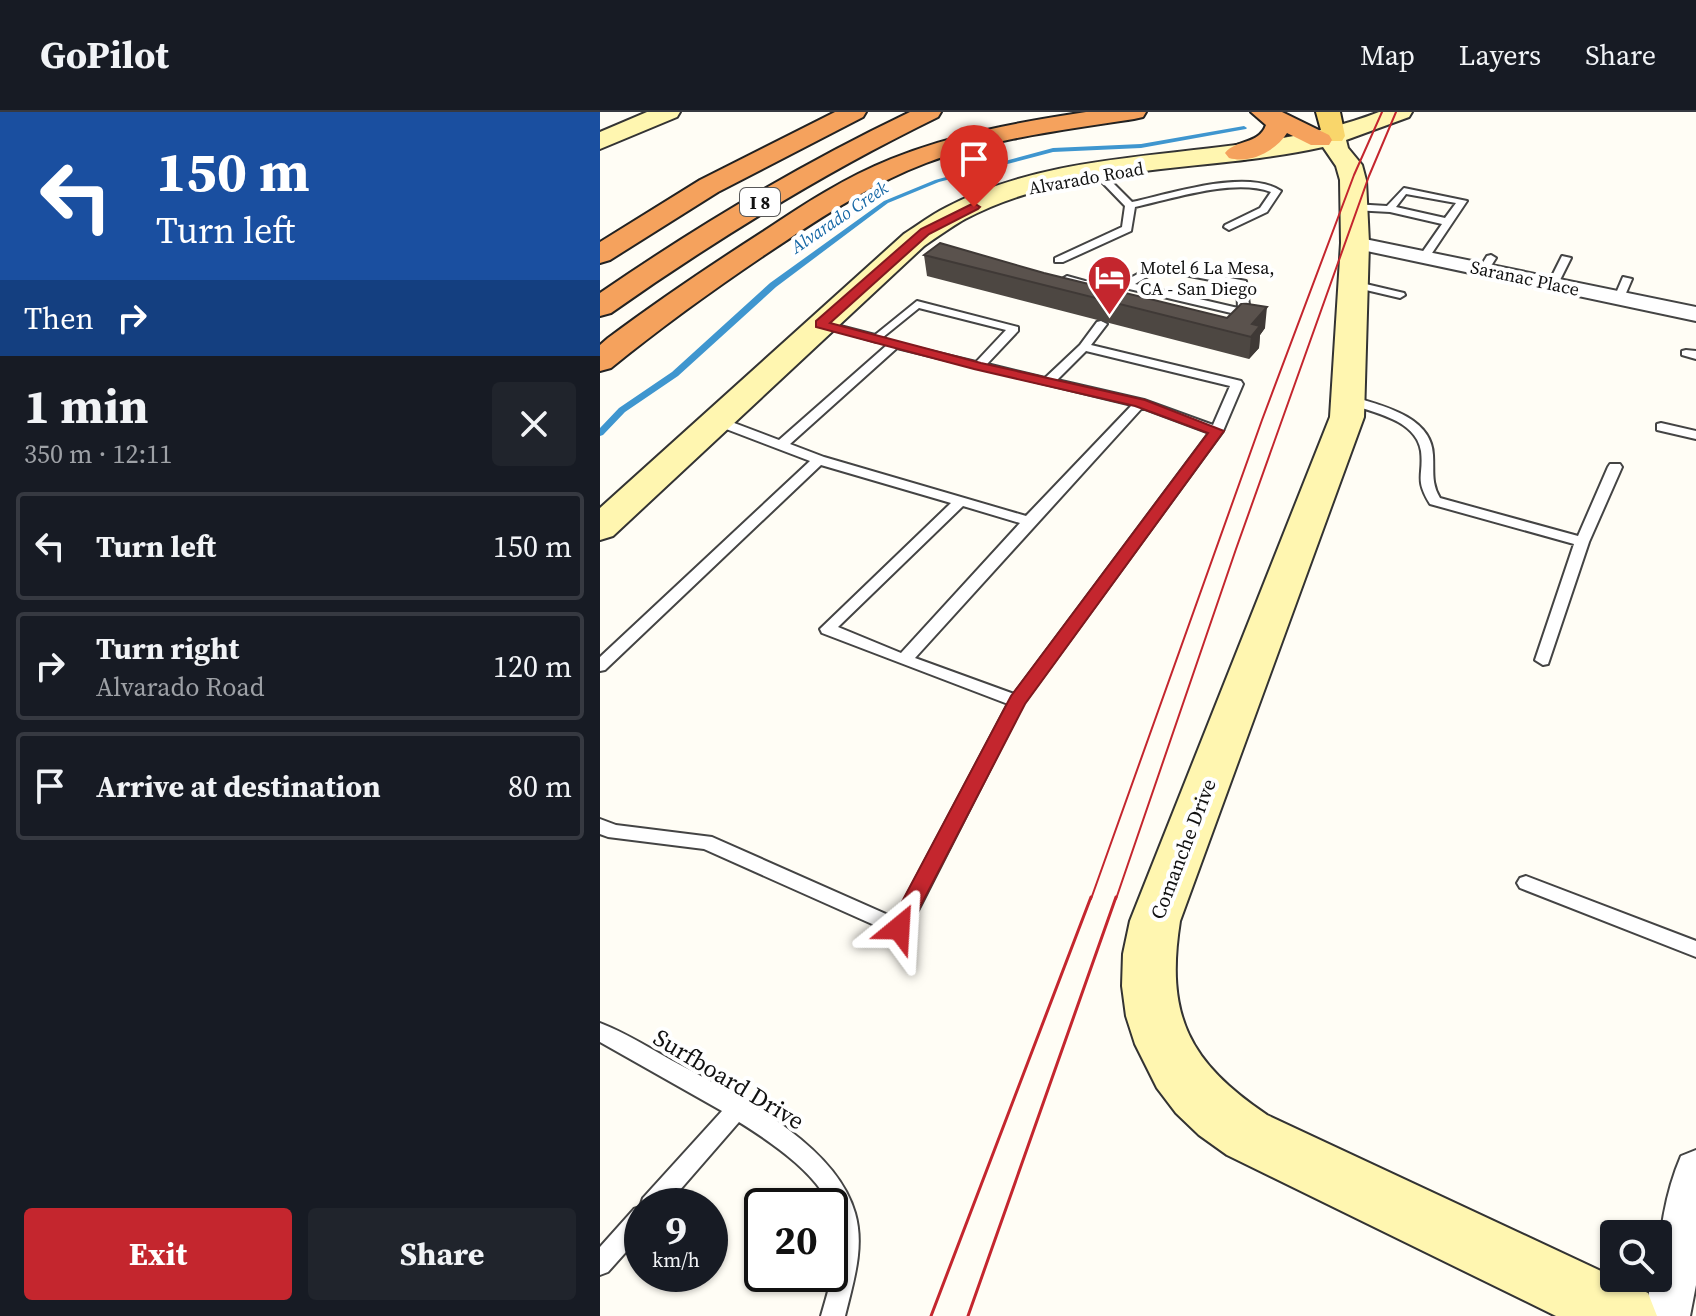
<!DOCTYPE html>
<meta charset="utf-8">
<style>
body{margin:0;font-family:"Source Serif 4",serif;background:#20242c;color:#f1f3f6;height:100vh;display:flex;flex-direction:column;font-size:30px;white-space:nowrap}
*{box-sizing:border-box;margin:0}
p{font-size:26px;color:#9ea1a6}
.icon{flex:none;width:44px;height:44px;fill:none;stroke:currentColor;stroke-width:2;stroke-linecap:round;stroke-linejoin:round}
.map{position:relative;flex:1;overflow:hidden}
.panel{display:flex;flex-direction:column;background:#171b24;width:600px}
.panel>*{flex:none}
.guide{background:#1a4fa0;color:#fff;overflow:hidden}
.tools{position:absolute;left:1000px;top:1108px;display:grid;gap:16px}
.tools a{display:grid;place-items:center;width:72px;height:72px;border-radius:8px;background:#171b24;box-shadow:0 2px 6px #0004;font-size:40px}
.speed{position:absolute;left:24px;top:1076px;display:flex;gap:16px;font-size:40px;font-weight:700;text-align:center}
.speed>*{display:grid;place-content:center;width:104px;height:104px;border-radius:50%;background:#171b24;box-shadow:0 2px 6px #0004;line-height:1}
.speed small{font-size:20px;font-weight:400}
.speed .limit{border:4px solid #111;border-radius:12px;background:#fff;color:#111}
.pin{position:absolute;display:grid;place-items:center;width:68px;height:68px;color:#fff;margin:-82px -34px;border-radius:50% 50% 50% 0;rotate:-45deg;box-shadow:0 0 8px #0007}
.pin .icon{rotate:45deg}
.me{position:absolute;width:88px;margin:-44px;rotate:27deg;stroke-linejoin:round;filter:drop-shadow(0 0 6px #0008)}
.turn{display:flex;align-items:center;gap:28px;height:168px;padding:0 24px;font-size:36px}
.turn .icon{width:104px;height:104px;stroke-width:2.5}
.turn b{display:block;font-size:56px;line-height:68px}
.then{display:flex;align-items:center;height:76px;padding:0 24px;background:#0003;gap:16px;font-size:30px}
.round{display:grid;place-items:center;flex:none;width:84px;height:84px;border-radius:8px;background:#20242c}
.overview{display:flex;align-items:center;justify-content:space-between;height:136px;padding:0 24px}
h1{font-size:48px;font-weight:700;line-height:60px}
.primary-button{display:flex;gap:16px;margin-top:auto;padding:16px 24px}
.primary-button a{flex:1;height:92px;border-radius:8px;background:#c4262e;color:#fff;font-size:32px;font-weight:700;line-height:92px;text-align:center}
.primary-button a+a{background:#20242c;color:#f1f3f6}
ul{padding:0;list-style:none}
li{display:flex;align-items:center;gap:24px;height:108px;margin:0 16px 12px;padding:0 8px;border:4px solid #363941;border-radius:8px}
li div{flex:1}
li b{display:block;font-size:30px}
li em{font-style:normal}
header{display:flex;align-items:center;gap:48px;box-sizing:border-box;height:112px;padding:0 40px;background:#171b24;border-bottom:2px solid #363941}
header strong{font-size:38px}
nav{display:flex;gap:44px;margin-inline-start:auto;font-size:28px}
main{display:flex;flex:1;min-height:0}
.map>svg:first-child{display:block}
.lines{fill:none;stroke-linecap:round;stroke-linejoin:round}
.stream{fill:#3f96cf;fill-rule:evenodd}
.lane-casing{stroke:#444;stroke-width:4}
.street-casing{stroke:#444;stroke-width:4}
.secondary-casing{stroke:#333;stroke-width:4}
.primary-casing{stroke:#222;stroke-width:4}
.highway-casing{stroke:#222;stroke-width:4}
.lane{fill:#fff;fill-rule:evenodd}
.street{fill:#fff;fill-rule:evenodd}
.secondary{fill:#fff6b0;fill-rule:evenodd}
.primary{fill:#f9d66b;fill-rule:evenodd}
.highway{fill:#f5a25d;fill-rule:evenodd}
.tram-far1{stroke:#c4262e;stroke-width:2}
.tram{stroke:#c4262e;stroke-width:3}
.wall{fill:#4d4742}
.shaded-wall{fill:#3f3936}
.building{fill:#5a524d;stroke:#3f3936;stroke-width:2}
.route{fill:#c4262e;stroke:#7f191e;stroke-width:2}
.labels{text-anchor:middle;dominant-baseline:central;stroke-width:8;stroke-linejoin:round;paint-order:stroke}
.far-street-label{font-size:18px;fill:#111;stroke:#fff}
.shield{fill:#fff;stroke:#585858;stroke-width:2}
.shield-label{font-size:18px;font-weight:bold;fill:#111}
.far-water-label{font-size:18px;font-style:italic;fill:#1768a6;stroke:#fff}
.far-poi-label{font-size:18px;fill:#111;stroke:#fff;text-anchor:start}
.street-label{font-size:20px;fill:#111;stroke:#fff}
.near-street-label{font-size:24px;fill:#111;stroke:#fff}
</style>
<header>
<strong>GoPilot</strong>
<nav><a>Map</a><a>Layers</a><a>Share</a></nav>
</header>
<main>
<section class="panel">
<div class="guide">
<div class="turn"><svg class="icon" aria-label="left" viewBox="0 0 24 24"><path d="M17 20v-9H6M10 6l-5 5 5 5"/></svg><div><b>150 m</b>Turn left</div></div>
<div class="then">Then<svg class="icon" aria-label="right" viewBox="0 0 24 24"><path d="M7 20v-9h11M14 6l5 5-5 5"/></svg></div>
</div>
<div class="overview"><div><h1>1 min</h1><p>350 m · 12:11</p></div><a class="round"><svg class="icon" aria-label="close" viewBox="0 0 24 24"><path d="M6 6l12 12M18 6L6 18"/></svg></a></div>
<ul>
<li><svg class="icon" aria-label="left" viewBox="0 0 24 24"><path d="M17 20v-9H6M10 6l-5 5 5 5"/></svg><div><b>Turn left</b></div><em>150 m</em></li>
<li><svg class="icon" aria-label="right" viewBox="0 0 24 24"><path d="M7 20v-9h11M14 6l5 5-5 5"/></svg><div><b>Turn right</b><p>Alvarado Road</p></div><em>120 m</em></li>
<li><svg class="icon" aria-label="arrive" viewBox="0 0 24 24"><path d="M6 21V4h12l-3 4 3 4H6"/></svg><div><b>Arrive at destination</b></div><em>80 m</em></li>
</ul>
<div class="primary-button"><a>Exit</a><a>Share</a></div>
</section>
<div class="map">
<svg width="1096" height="1204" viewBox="0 0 1096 1204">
<rect width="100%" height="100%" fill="#fffdf5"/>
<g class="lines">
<path class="stream" d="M644,14l3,2 -1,1 -105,19 -88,4 -114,30 -51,21 -112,84 -98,89 -53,36 -22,23 -3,1v-8l19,-20 53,-36 98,-89 114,-82 51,-21 118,-32 88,-4z"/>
<defs>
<path id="lane" d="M495,59h6l31,31c38,-8 115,-34 149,-11l-14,21 -38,18 -5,-3 1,-2 35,-17 11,-16c-37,-14 -99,7 -136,15l-4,24 -68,31h-8v-4l67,-31 3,-21 -30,-31z
M804,76l63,13 -39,58 -9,-2 23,-33 -52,-12 -37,-2 -5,-3 5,-3 34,2zM806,82l50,9 -11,15 -49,-11z
M891,143l5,3 -7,11 -9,2 -1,-2 8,-13z
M962,144l9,2 -14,28h-8l-1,-2z
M556,152l90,17 4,32 -6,3 -119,-28 -41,-1 -22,-8 5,-3 18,5 38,1zM558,158l79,15 1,23 -103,-24z
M1023,165l9,2 -9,21h-8l-1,-2z
M753,169l51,12 1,2 -5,3 -51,-12 -1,-2z
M317,189l101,26v4l-31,33 58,14 35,-33 17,-23 4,-1 6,3 -16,21 150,36 2,3 -20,47 -200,273 -117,230 -7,2 -195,-87 -96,-12 -8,-3v-15l16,6 96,12 183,81 113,-214 -186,-71 -2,-4 131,-126 -130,-38 -216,205 -5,1v-14l210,-196 -97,-37v-6h8l58,22 108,-95 -5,-3 2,-2 92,22 30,-32 -87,-22 -42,34 -62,-18 6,-3 54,14zM297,236l235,57 -106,111 -202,-59 -34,-13zM486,239l144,35 -17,39 -69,-25 -87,-20zM542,296l67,25 -195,261 -99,-36zM363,394l57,17 -119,130 -63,-26z
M1086,238l10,1v8l-14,-4v-4z
M750,284c30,9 82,20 83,59 1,17 -2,28 7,43l138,38 30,-69 2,-3h10l2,3 -33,75 -41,122 -5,1 -8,-5 39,-116 -144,-40c-16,-26 -6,-28 -9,-53 -5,-32 -50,-39 -75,-48v-6z
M1061,311l35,8v8l-39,-9v-6z
M926,764l170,65v16l-176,-69 -3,-5 3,-5z
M0,911c24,9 48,24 71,37 61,33 164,82 184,153 10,34 -2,70 -10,103h-24c9,-31 20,-66 13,-98 -8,-40 -63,-76 -95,-96l-73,84h-24v28l-34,38 -8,3v-28l34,-38 6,-2 3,-9 79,-87 -122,-69z"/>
<path id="street" d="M755,125l341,70v14l-348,-74 -3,-4 3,-4z
M1096,1038v135l-6,31h-46l8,-38h6c0,-40 7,-85 23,-122z"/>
<path id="secondary" d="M47,0h33l-3,5 -77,32v-17z
M779,0h33l-3,5 -63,23 2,8 14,17 4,15 3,63 -5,174 -184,504c-15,95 9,141 87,194l381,178 9,23h-101l-329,-161 -28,-20 -23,-22 -19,-25 -22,-44 -9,-28 -4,-30 1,-32 7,-33 200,-504 11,-174 -1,-63 -4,-14 -13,-19c-117,26 -250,15 -358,72 -14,8 -28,18 -41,27l-311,290 -13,4v-32l304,-274c14,-9 27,-19 41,-26 132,-70 296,-42 434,-96z"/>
<path id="primary" d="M716,0h24l5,24 -3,5h-18z"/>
<path id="highway" d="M235,0h31l-3,5 -145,75 -108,68 -10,3v-21l100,-62z
M310,0h31l-3,5c-115,56 -223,123 -327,196l-11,3v-23c99,-68 201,-129 310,-181z
M486,0h60l-3,5 -9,2c-70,11 -141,19 -208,44 -53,20 -101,52 -148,83 -57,38 -113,78 -167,122l-11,3v-26l8,-7c51,-38 103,-73 156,-107 40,-27 82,-54 127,-72 62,-25 129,-37 195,-47z
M651,0h31l47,23 3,5 -3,5h-18l-24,-12c-11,18 -37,31 -58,25l-4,-5c11,-14 34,-8 41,-28z"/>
</defs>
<use href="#lane" class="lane-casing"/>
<use href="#street" class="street-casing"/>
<use href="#secondary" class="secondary-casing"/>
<use href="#primary" class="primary-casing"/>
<use href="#highway" class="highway-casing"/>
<use href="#lane" class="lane"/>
<use href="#street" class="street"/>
<use href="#secondary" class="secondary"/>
<use href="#primary" class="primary"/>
<use href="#highway" class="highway"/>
<path class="tram-far1" d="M491,787l171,-479 92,-245 28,-63
M516,787l120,-350 133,-373 27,-64"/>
<path class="tram" d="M331,1204l160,-419
M368,1204l148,-419"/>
</g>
<path class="wall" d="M324,143l120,18 221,55 -5,7 -1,13 -10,11 -322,-83z"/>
<path class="shaded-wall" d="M667,195l-2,21 -5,7 -1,13 -10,11 3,-35z"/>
<path class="building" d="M340,131l104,30 183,45 15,-15 25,4 -15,17 8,2 -9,11 -327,-82z"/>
<path class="route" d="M374,91l6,4 -2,2 -49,25 -99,89 151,40 164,37 79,31 -199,273 -119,230 -7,3 -8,-3 -3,-6 123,-232 197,-263 -73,-27 -161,-37 -158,-42v-6l105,-92z"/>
<defs>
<symbol id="hotel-pin" viewBox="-11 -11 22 30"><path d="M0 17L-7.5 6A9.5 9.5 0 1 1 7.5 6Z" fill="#c4262e" stroke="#fff"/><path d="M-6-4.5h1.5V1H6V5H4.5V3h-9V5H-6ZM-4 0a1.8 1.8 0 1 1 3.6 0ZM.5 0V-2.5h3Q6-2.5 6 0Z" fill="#fff"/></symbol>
</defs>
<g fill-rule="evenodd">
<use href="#hotel-pin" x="484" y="140" width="51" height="69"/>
</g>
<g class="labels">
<g class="far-street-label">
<text transform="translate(486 66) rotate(-10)">Alvarado Road</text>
<text transform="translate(925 166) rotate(12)">Saranac Place</text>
</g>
<rect class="shield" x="140" y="76" width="40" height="28" rx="6"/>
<g class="shield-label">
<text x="160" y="90">I 8</text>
</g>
<g class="far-water-label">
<text transform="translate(239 105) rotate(-34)">Alvarado Creek</text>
</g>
<g class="far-poi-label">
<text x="540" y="155">Motel 6 La Mesa,<tspan x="540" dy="21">CA - San Diego</tspan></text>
</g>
<g class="street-label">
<text transform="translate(583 737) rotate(-69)">Comanche Drive</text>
</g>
<g class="near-street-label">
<text transform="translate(129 967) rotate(31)">Surfboard Drive</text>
</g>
</g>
</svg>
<div class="tools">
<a><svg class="icon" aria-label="search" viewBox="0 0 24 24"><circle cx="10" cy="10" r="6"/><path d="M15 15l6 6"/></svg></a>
</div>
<div class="speed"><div>9<small>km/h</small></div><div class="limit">20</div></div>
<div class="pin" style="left:374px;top:95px;background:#d93025"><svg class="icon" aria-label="arrive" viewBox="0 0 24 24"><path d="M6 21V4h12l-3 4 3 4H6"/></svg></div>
<svg class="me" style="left:299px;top:816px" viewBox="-20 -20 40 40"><path d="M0-17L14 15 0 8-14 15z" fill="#c4262e" stroke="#fff" stroke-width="4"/></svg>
</div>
</main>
